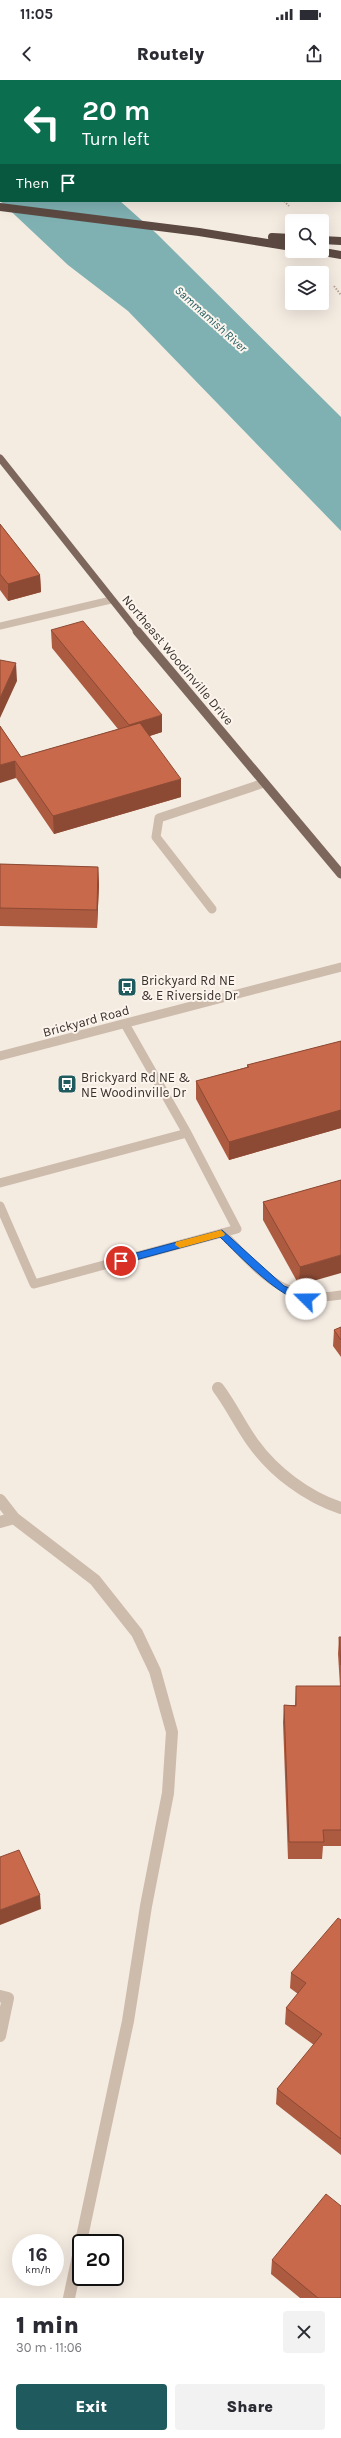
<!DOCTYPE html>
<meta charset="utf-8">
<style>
body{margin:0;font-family:Karla,sans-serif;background:#f2f2f3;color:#2b2b33;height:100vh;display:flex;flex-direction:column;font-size:15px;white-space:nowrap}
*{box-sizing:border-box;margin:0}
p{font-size:13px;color:#7c7c81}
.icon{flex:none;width:22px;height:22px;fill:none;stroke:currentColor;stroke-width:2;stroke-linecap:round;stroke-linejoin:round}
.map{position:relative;height:2218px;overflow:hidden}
.details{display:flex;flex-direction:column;background:#fff;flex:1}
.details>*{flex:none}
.banner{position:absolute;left:0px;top:0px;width:341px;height:122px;box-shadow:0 4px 16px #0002;background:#0b6e4f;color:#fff;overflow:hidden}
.fabs{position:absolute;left:285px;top:134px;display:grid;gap:8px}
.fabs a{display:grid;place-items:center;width:44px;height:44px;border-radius:4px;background:#fff;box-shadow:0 4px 16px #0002;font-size:20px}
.speed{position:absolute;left:12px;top:2154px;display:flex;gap:8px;font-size:20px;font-weight:700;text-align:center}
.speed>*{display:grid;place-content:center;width:52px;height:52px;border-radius:50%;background:#fff;box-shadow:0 4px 16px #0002;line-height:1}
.speed small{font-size:10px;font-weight:400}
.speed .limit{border:2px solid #111;border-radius:6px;background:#fff;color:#111}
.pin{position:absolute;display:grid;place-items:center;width:34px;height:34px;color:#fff;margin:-17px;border:2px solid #fff;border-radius:50%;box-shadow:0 1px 4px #0007}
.me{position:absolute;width:44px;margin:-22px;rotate:292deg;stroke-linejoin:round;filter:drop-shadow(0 0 3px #0008)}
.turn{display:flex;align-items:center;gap:14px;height:84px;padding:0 16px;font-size:18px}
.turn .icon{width:52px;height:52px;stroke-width:2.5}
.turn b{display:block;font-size:28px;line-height:34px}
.then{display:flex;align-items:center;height:38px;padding:0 16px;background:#0003;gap:8px;font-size:15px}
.round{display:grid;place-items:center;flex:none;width:42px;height:42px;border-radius:4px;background:#f2f2f3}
.overview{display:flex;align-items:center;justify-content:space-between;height:68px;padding:0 16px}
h1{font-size:24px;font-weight:800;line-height:30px}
.button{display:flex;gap:8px;margin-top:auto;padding:8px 16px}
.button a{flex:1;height:46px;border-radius:4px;background:#1f5a5e;color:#fff;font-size:16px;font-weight:800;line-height:46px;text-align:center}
.button a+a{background:#f2f2f3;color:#2b2b33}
.status{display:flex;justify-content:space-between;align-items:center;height:28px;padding:0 20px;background:#fff;direction:ltr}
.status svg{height:11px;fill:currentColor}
header{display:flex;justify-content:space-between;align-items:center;height:52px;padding:0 16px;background:#fff;font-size:18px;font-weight:800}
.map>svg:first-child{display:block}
.water{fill:#7fb0b2}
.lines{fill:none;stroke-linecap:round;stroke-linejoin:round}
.path{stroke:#b9a596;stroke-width:2;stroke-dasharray:1.5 1.5;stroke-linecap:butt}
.minor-far2{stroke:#cdbbac;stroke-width:7}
.minor-far1{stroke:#cdbbac;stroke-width:9}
.minor{stroke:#cdbbac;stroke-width:12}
.major-far1{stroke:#7d675c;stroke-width:7}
.major{stroke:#7d675c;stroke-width:9}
.highway{stroke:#5c4a42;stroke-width:8}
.wall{fill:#ac5a40}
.shaded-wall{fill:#8c4a34}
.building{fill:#c8694b;stroke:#8c4a34}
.route{fill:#1a73e8;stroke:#114b97}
.slow{fill:#f59e0b}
.labels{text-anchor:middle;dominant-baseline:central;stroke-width:4;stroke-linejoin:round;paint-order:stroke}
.far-water-label{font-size:12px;font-style:italic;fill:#1f5a5e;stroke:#fbf5ee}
.street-label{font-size:13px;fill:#3b302b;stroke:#fbf5ee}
.poi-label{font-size:13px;fill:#3b302b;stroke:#fbf5ee;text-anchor:start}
</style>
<div class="status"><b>11:05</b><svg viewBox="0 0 49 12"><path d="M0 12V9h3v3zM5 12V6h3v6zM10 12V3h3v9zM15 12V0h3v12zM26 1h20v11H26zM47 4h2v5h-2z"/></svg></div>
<header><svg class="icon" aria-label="back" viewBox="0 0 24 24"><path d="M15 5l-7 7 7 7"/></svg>Routely<svg class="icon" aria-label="share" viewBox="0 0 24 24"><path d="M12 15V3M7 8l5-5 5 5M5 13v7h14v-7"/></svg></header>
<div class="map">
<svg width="341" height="2218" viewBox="0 0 341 2218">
<rect width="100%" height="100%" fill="#f4ebe1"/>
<path class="water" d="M0,11l1,110h119l37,33 184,183v114l-213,-220 -60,-46 -68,-64z"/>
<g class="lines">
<path class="path" d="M155,0l2,1
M284,121l5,5
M334,206l7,9"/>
<path class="minor-far2" d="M0,546l111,-26"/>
<path class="minor-far1" d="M212,829l-56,-72 3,-19 105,-35
M0,976l341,-89
M0,1103l187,-50
M0,1126l34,78 203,-55 -50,-96 -62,-109
M222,1153c37,37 61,72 119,62"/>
<path class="minor" d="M218,1308c13,17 22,37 35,55 21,29 54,54 88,65
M0,1420l14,18 81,62 42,53 18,38 17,61 -4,61 -22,113 -18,115 -59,277
M0,1442l14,-4
M0,1916l8,2 -8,38"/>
<path class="major-far1" d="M0,378l138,174"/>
<path class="major" d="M137,551l204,243"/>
<path class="highway" d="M0,127l199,25 93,15
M272,157l20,1
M322,160l19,1
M318,171l23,4"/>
</g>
<path class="wall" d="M0,444l40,51 1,17 -33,9 -8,-11z
M51,550l111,102 -13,4 32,61 -127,37 -38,-56 -16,-52 21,31 97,-28 -66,-81z
M0,784l98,3 1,18 -2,43 -97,-2z
M341,961v87l-112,32 -33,-61v-18l51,-14v-2z
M341,1100l-42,105 -36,-65v-18z
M341,1247v30l-8,-11 1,-16z
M339,1557h2v209h-18l-1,13h-34l-5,-137 1,-17h11l1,-19h44l-2,-32z
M341,1840v235l-65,-51 1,-15 37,-44 -29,-21 1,-16 12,-14 -8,-6 1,-15z
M272,2180l69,38h-41l-29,-24z"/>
<path class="shaded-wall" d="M40,495l1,17 -33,9v-17z
M16,583l1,18 -17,37v-20z
M162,635v17l-33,11v-18z
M15,681l1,17 -16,5v-18z
M181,699v18l-127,37 -1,-18z
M98,787l1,18 -2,43v-18z
M341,1030v18l-112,32v-18z
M341,1175v18l-42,12 1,-18z
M40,1815l1,14 -41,16v-15z"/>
<path class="building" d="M0,444l40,51 -32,9 -8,-10z
M83,541l79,94 -33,10 -78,-95z
M0,580l16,3 -16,35z
M140,643l41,56 -128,37 -38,-55 -15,4v-39l21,31z
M0,784l98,3 -1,43 -97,-2z
M341,961v69l-112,32 -33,-61 53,-14 -2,-2z
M341,1100v75l-41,12 -37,-65z
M341,1247v13l-7,-10z
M339,1557h2v28z
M296,1606h45v144h-18l1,12h-35l-5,-137 12,1z
M19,1770l21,45 -40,15v-53z
M338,1838l3,2v219l-64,-50 45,-55 -36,-26 20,-25 -15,-10z
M326,2114l15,12v92h-23l-46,-38z"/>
<path class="route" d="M222,1150l62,56 26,10v5c-22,7 -74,-49 -90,-64l-99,27 -5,-3 5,-4z"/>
<path class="slow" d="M221,1150l4,4 -1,2 -44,12 -5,-3 1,-3z"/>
<defs>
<symbol id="bus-square" viewBox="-11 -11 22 22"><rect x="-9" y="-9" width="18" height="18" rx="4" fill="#1f5a5e" stroke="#fbf5ee"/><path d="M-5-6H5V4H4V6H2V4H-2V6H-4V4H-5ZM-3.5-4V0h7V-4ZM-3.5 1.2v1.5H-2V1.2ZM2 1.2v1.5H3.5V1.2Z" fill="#fff"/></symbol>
</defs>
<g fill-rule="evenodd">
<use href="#bus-square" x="116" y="896" width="22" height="22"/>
<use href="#bus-square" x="56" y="993" width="22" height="22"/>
</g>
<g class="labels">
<g class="far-water-label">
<text transform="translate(211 239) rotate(42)">Sammamish River</text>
</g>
<g class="street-label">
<text transform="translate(178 580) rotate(50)">Northeast Woodinville Drive</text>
<text transform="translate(86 941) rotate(-15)">Brickyard Road</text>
</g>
<g class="poi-label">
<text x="141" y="900">Brickyard Rd NE<tspan x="141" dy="15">&amp; E Riverside Dr</tspan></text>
<text x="81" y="997">Brickyard Rd NE &amp;<tspan x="81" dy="15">NE Woodinville Dr</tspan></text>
</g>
</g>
</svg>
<div class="fabs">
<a><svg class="icon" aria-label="search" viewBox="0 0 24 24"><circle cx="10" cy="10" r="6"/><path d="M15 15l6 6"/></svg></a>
<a><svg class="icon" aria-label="layers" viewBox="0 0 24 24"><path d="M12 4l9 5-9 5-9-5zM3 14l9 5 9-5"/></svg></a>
</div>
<div class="speed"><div>16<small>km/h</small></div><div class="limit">20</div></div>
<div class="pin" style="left:121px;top:1181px;background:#d93025"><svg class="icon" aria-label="arrive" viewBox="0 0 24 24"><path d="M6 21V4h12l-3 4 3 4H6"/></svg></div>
<svg class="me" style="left:306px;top:1219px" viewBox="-20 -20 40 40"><circle r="19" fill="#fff"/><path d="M0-13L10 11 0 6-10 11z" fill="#1a73e8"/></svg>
<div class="banner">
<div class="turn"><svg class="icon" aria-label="left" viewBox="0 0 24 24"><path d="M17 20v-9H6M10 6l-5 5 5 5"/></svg><div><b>20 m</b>Turn left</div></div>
<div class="then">Then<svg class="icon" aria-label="arrive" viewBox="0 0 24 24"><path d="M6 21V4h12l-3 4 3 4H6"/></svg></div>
</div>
</div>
<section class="details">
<div class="overview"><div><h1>1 min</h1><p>30 m · 11:06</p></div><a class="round"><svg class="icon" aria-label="close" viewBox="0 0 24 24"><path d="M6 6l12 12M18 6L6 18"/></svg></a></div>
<div class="button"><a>Exit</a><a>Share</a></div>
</section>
